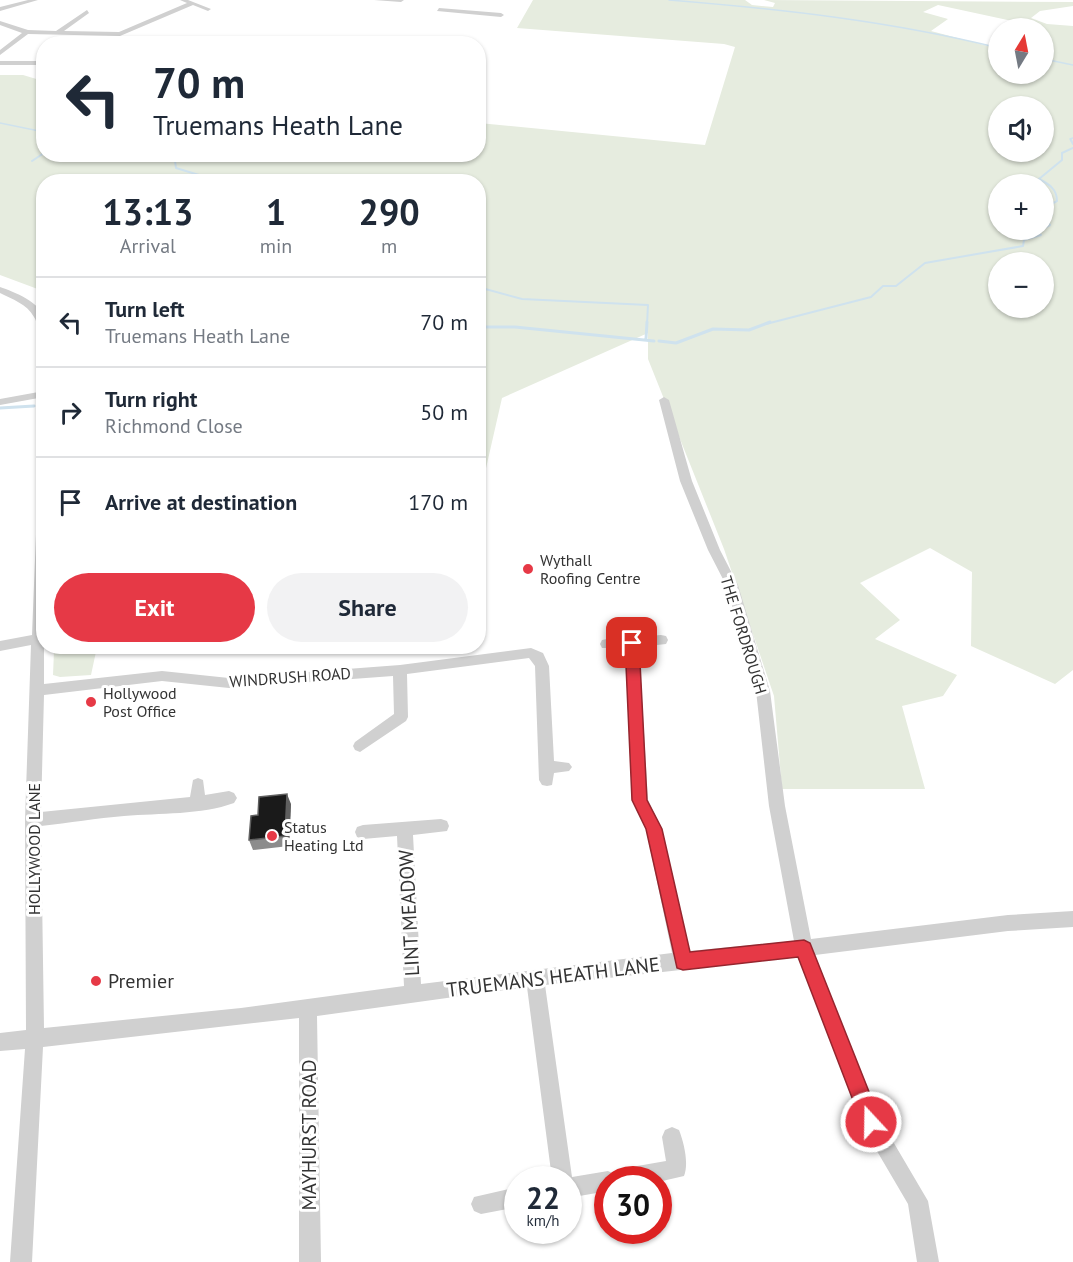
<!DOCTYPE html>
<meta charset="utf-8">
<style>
body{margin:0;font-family:"PT Sans",sans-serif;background:#f2f2f3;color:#1f2937;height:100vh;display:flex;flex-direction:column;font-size:22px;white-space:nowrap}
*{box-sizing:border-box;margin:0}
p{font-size:20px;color:#747a83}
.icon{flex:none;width:33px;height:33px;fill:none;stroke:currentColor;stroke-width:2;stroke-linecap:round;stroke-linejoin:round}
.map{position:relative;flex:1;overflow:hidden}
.panel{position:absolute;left:36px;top:174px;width:450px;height:480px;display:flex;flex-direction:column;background:#fff;border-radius:24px;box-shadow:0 2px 4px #0004}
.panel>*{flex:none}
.banner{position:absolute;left:36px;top:36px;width:450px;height:126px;border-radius:24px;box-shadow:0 2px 4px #0004;background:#fff;color:#1f2937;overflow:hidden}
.needle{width:39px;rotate:10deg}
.buttons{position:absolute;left:988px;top:18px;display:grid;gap:12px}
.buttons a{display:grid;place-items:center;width:66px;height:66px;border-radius:50%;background:#fff;box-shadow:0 2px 4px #0004;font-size:30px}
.speed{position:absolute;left:504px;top:1166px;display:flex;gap:12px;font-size:30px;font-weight:700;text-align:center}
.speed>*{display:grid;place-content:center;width:78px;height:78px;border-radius:50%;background:#fff;box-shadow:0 2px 4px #0004;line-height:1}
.speed small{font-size:15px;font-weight:400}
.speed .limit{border:9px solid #d22;background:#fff;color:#111}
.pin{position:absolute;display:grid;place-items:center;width:51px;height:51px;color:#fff;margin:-26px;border-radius:12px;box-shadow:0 3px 9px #0006}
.me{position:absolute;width:66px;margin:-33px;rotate:339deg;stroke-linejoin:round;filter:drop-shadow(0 0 4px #0008)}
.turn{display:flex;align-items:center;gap:21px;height:126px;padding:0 18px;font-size:27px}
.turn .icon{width:78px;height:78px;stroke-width:2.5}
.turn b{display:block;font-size:42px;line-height:51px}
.eta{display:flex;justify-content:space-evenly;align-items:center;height:102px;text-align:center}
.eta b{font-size:36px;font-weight:800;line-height:42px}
.action{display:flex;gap:12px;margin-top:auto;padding:12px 18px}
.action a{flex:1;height:69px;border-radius:36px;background:#e63946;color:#fff;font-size:24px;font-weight:800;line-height:69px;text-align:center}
.action a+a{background:#f2f2f3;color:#1f2937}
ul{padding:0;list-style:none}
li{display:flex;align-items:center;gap:18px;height:90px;padding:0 18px;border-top:2px solid #e0e1e3}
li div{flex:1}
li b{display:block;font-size:22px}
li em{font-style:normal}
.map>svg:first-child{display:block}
.green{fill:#e6ecdf;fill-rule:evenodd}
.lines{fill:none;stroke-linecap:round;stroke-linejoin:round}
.stream-far2{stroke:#cfe2ee;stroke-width:1.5}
.stream-far1{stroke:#cfe2ee;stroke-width:2}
.stream{stroke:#cfe2ee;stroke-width:3}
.minor{fill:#d0d0d0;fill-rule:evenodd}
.wall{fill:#8c8c8c}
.shaded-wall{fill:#5f5f5f}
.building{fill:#1a1a1a;stroke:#5f5f5f;stroke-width:1.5}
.route{fill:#e63946;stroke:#96252e;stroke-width:1.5}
.poi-dot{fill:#e63946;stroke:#fff;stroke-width:2}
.labels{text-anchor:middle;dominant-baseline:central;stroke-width:6;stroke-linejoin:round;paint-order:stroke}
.poi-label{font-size:16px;fill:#333;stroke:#fff;text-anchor:start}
.street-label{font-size:16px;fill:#333;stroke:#fff}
.near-street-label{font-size:20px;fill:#333;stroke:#fff}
.near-poi-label{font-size:20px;fill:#333;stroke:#fff;text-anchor:start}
</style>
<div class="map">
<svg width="1073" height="1262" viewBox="0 0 1073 1262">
<rect width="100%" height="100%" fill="#fff"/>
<path class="green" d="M533,0h212l7,5 21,2 2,-4 -11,-3 309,2v4l-33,5 -9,7 16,6 26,2v644l-18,14 -84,-38 1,-74 -42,-24 -70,35 40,37 -25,19 82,36 -14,21 -41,10 23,83h-143l-8,-93 -50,-147 -76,-190v-26l-146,65 -23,101 -1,-317h-434l-1,109 -43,-16v-200h23l20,6 1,73h434l1,-31 226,22 30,-98 -11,-3 -207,-16zM938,5l84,18 -7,5h29v46h-45v-36l-11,8 -57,-15 17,-12 -25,-7zM999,106h45v46h-45zM999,184h45v46h-45zM999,262h45v46h-45z
M83,646l14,1 -6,28 -31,2 -7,-2 1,-24z"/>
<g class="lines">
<path class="stream-far2" d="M669,0c112,9 221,21 330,48
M1044,59l29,6
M0,123l44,9
M1071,141l-1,-2 3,-1"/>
<path class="stream-far1" d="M1071,140l2,4
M174,154l2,14 46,14
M32,161l12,-8
M1044,228l6,-3 -5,-6 7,-4 -6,-8 11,-6c0,-12 -8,-17 -18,-22l23,-19v-7l11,-5
M478,287l44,12 126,6 -1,19
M766,324l105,-27 12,-11h13l29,-23 98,-17 1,-6 17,-5 -10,-5"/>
<path class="stream" d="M478,327h37l139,14
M646,339l1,-17
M659,341l17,2 37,-14 36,1 21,-8
M0,408l34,-2"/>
<path class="minor" d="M28,0h10l-38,11v-4z
M180,0h8l23,9 -3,2 -15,-6 -73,31 -92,-2 -28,21v-5l22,-17 -22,-8v-4l28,9 28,1 31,-21 2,3 -25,18 55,1 68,-29z
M374,0h30l-3,2z
M439,8l62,5 3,2 -3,2 -64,-6z
M0,61h44v4h-44z
M0,287c14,5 41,15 44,32 0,4 0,10 0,15 -7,-4 -6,-11 -10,-17 -7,-13 -22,-18 -34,-24z
M44,391v6l-44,8v-6z
M664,397l5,3 23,81 28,69 18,35 32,106 15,115 26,133 197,-24 65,-4v16l-65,4 -193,24 63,161 50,85 11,61h-22l-9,-58 -44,-75 -65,-172 -254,28 27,192 36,-6 4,2 8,-4 46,-8 -4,-24 3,-7 7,-3 7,3c5,13 10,33 5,46l-26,6v-3h-50v12l-40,7v-19h-16l-25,-192 -210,29 4,246h-22v-244l-256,29 -11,215h-22l15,-213 -25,2v-18l26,-3 -1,-210 6,-175 -31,6v-10l32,-6 8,-201 4,-1v251l118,-13 67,7 171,-13 131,-17 12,5 6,13 5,95 15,2 3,4 -3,4 -15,2 -2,12 -5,1 -5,-1 -3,-5 -4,-114 -6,-8 -122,16 1,43 -2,4 -46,31 -5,-2 -2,-4 2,-4 39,-28 -1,-38 -164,12 -67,-7 -118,14 -3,117 149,-15 3,-17 5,-2 5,2 2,15 24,-4 5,2 3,5 -3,5c-33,12 -74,10 -110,13 -27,2 -55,7 -83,10l3,202 197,-20 163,-22 -7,-150 -34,3 -6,-2 -2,-5 2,-5 6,-2 78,-6 6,2 2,5 -2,5 -34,4 8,149 251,-31 -26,-124 -14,-29 -7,-152h-23l-2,-4 2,-4 5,-1 54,-4 5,1 2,4 -2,4 -27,3 9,153 14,29 27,122 105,-10 -25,-135 -13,-115 -30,-106 -18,-35 -28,-69 -21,-81z
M518,1187v20l-37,7 -7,-3 -3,-7 3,-7z"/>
</g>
<path class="wall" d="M291,804l-2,42 -36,4 -4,-10z"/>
<path class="shaded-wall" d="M287,794l4,10 -2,42 -4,-10z"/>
<path class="building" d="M287,794l-2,42 -36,4 2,-24 7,-1 1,-18z"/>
<path class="route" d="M632,638l7,5 8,157 15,29 28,123 114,-12 6,3 71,179 -3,7 -7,3 -7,-3 -66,-172 -115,13 -6,-2 -31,-139 -14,-29 -7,-157z"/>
<g class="poi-dot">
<circle cx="528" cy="569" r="6"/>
<circle cx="91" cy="702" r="6"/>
<circle cx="272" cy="836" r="6"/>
<circle cx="96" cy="981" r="6"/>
</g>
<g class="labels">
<g class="poi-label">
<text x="540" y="560">Wythall<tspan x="540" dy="18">Roofing Centre</tspan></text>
<text x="103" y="693">Hollywood<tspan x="103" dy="18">Post Office</tspan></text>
<text x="284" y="827">Status<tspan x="284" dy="18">Heating Ltd</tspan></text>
</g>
<g class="street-label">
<text transform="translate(744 635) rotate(73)">THE FORDROUGH</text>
<text transform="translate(290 677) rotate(-4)">WINDRUSH ROAD</text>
<text transform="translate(34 849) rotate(-90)">HOLLYWOOD LANE</text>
</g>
<g class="near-street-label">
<text transform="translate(409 913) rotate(-93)">LINT MEADOW</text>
<text transform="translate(553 977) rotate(-7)">TRUEMANS HEATH LANE</text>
<text transform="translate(309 1135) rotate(-90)">MAYHURST ROAD</text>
</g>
<g class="near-poi-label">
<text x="108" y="981">Premier</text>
</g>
</g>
</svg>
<div class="buttons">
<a><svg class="needle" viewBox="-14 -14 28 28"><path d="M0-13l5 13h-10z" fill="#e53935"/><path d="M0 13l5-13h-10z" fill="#747a83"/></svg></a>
<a><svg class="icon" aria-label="sound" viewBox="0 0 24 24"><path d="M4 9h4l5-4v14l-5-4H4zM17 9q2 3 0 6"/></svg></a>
<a>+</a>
<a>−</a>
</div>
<div class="speed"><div>22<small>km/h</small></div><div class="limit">30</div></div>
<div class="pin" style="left:632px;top:643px;background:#d93025"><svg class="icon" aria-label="arrive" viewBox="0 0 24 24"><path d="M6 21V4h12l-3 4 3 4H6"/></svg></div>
<svg class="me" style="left:871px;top:1122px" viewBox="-20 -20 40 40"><circle r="17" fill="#e63946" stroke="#fff" stroke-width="3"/><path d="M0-11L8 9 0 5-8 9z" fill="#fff"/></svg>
<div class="banner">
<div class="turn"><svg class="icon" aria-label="left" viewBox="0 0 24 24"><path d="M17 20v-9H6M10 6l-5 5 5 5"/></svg><div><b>70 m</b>Truemans Heath Lane</div></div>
</div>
<section class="panel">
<div class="eta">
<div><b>13:13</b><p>Arrival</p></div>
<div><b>1</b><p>min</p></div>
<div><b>290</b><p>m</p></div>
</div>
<ul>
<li><svg class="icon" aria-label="left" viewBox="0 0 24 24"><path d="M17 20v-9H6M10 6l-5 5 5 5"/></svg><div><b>Turn left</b><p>Truemans Heath Lane</p></div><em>70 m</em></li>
<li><svg class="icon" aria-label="right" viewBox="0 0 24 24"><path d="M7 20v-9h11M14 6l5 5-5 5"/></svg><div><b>Turn right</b><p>Richmond Close</p></div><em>50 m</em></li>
<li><svg class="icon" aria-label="arrive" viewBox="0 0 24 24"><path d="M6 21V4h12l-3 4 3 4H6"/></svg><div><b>Arrive at destination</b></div><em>170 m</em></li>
</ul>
<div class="action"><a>Exit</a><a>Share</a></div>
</section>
</div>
